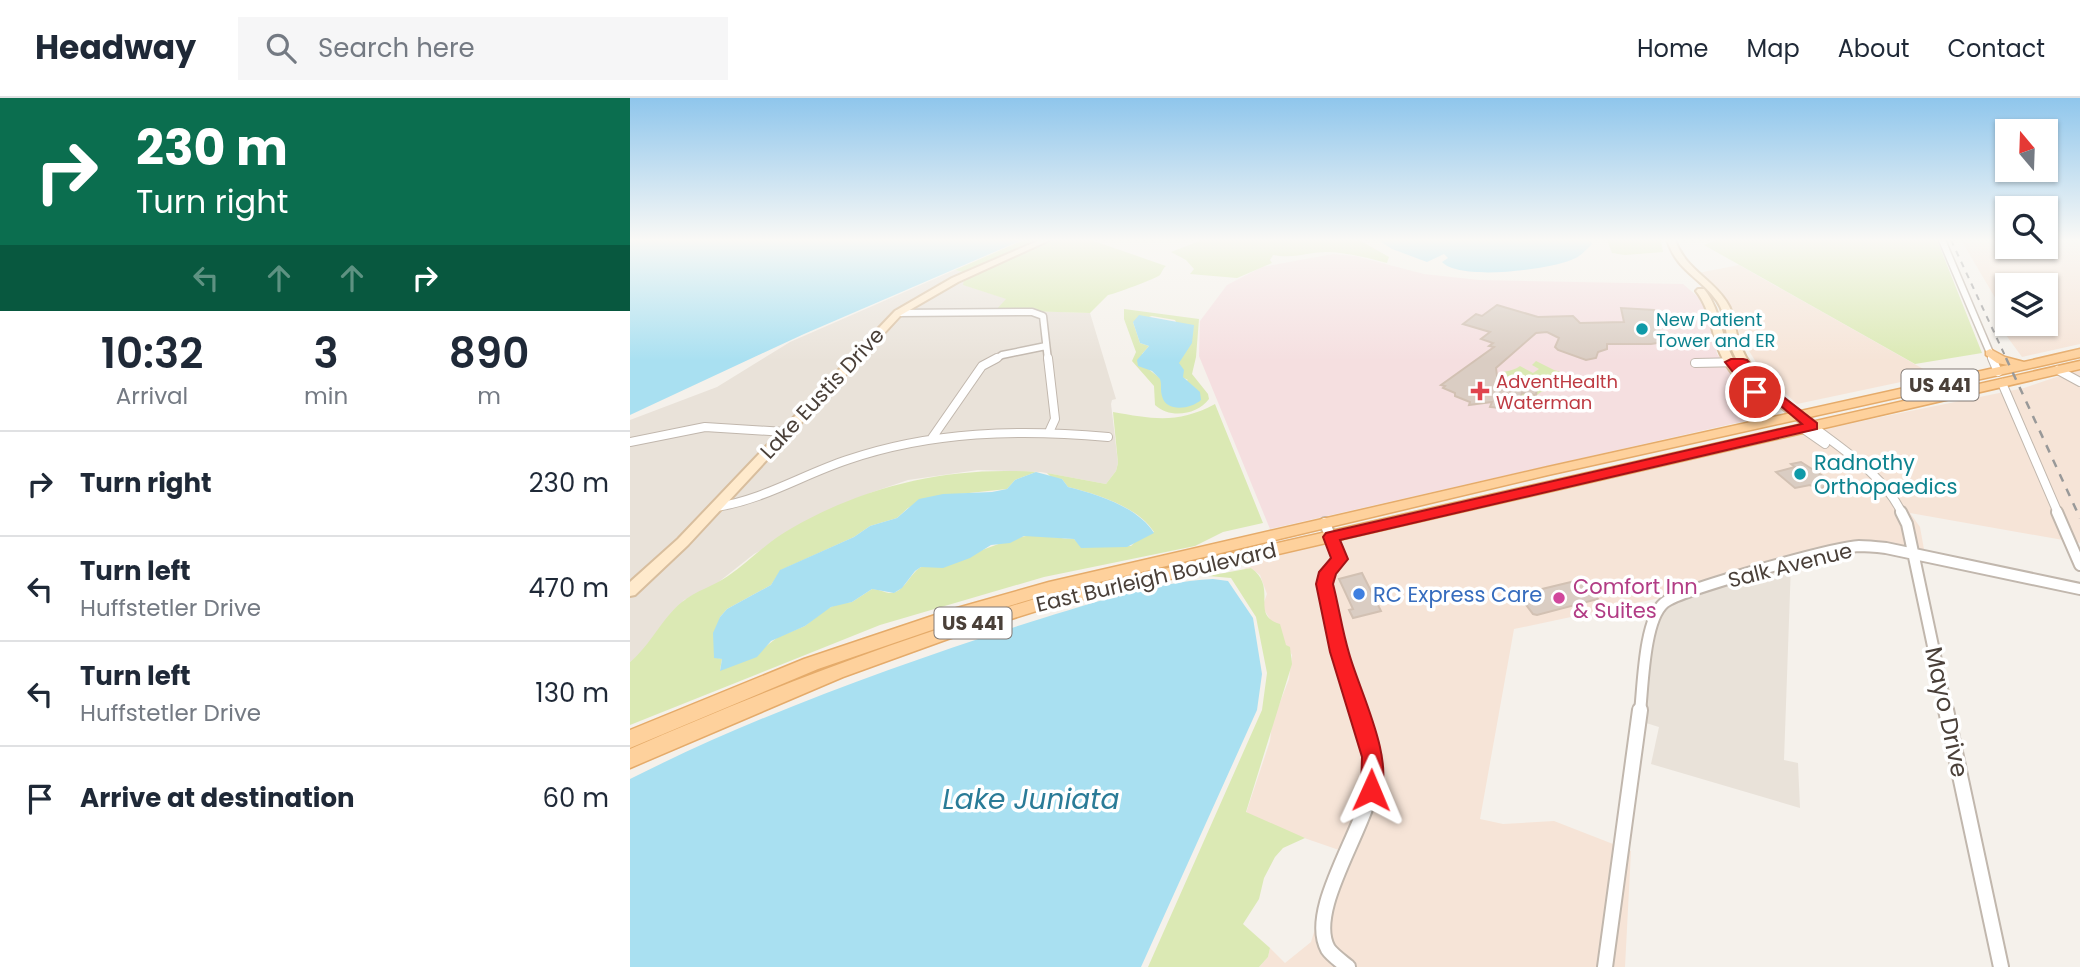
<!DOCTYPE html>
<style>
body{margin:0;font-family:Poppins,sans-serif;background:#f6f6f7;color:#1f2937;height:100vh;display:flex;flex-direction:column;font-size:26px;white-space:nowrap}
*{box-sizing:border-box;margin:0}
p{font-size:23px;color:#747a83}
.icon{flex:none;width:38px;height:38px;fill:none;stroke:currentColor;stroke-width:2;stroke-linecap:round;stroke-linejoin:round}
.map{position:relative;flex:1;overflow:hidden}
.details{display:flex;flex-direction:column;background:#fff;width:630px}
.details>*{flex:none}
.top-card{background:#0b6e4f;color:#fff;overflow:hidden}
.needle{width:46px;rotate:341deg}
.fabs{position:absolute;left:1365px;top:21px;display:grid;gap:14px}
.fabs a{display:grid;place-items:center;width:63px;height:63px;border-radius:0px;background:#fff;box-shadow:0 2px 5px #0004;font-size:35px}
.pin{position:absolute;display:grid;place-items:center;width:60px;height:60px;color:#fff;margin:-30px;border:4px solid #fff;border-radius:50%;box-shadow:0 2px 7px #0007}
.me{position:absolute;width:77px;margin:-38px;rotate:1deg;stroke-linejoin:round;filter:drop-shadow(0 0 5px #0008)}
.turn{display:flex;align-items:center;gap:24px;height:147px;padding:0 21px;font-size:32px}
.turn .icon{width:91px;height:91px;stroke-width:2.5}
.turn b{display:block;font-size:49px;line-height:60px}
.lanes{display:flex;align-items:center;height:66px;padding:0 21px;background:#0003;justify-content:center;gap:35px;direction:ltr}
.lanes .off{opacity:.35}
.eta{display:flex;justify-content:space-evenly;align-items:center;height:119px;text-align:center}
.eta b{font-size:42px;font-weight:600;line-height:49px}
ul{padding:0;list-style:none}
li{display:flex;align-items:center;gap:21px;height:105px;padding:0 21px;border-top:2px solid #e0e1e3}
li div{flex:1}
li b{display:block;font-size:26px}
li em{font-style:normal}
header{display:flex;align-items:center;gap:42px;box-sizing:border-box;height:98px;padding:0 35px;background:#fff;border-bottom:2px solid #e0e1e3}
header strong{font-size:33px}
nav{display:flex;gap:38px;margin-inline-start:auto;font-size:24px}
.search{width:490px;height:63px;background:#f6f6f7;display:flex;align-items:center;gap:18px;box-sizing:border-box;padding:0 24px;border-radius:0px;color:#747a83;font-size:26px}
main{display:flex;flex:1;min-height:0}
.map>svg:first-child{display:block}
.residential{fill:#e9e2d9}
.commercial{fill:#f6e4d7;fill-rule:evenodd}
.medical{fill:#f5dfe0}
.green{fill:#dbe9b4;fill-rule:evenodd}
.water{fill:#a9e0f1}
.building{fill:#dacdc3;stroke:#d2c1b3;stroke-width:2}
.lines{fill:none;stroke-linecap:round;stroke-linejoin:round}
.street-far3-casing{stroke:#c1b7ad;stroke-width:9}
.street-far2-casing{stroke:#c1b7ad;stroke-width:10}
.street-far1-casing{stroke:#c1b7ad;stroke-width:14}
.street-casing{stroke:#c1b7ad;stroke-width:18}
.secondary-casing{stroke:#d8be9e;stroke-width:4}
.primary-casing{stroke:#e5ab6a;stroke-width:3}
.street-far3{stroke:#fff;stroke-width:6}
.street-far2{stroke:#fff;stroke-width:8}
.street-far1{stroke:#fff;stroke-width:10}
.street{stroke:#fff;stroke-width:14}
.secondary{fill:#ffeacc;fill-rule:evenodd}
.primary{fill:#fed19c;fill-rule:evenodd}
.rail-far1{stroke:#999;stroke-width:2;stroke-dasharray:6 6;stroke-linecap:butt}
.rail{stroke:#999;stroke-width:2.5;stroke-dasharray:8 8;stroke-linecap:butt}
.route{fill:#fa1e23;stroke:#a21417;stroke-width:2}
.culture-dot{fill:#0f9aa8;stroke:#fff;stroke-width:2.5}
.health-dot{fill:#e0444e;stroke:#fff;stroke-width:2.5}
.shop-dot{fill:#3f7fe0;stroke:#fff;stroke-width:2.5}
.hotel-dot{fill:#d1479c;stroke:#fff;stroke-width:2.5}
.labels{text-anchor:middle;dominant-baseline:central;stroke-width:7;stroke-linejoin:round;paint-order:stroke}
.far-culture-label{font-size:18px;fill:#0d838f;stroke:#fff;text-anchor:start}
.far-health-label{font-size:18px;fill:#be3a42;stroke:#fff;text-anchor:start}
.shield{fill:#fff;stroke:#807974;stroke-width:2}
.shield-label{font-size:19px;font-weight:bold;fill:#4a4039}
.street-label{font-size:21px;fill:#4a4039;stroke:#fff}
.culture-label{font-size:21px;fill:#0d838f;stroke:#fff;text-anchor:start}
.hotel-label{font-size:21px;fill:#b23c85;stroke:#fff;text-anchor:start}
.shop-label{font-size:21px;fill:#366cbe;stroke:#fff;text-anchor:start}
.near-street-label{font-size:24px;fill:#4a4039;stroke:#fff}
.near-water-label{font-size:28px;font-style:italic;fill:#2a7b97;stroke:#fff}
</style>
<header>
<strong>Headway</strong>
<div class="search"><svg class="icon" aria-label="search" viewBox="0 0 24 24"><circle cx="10" cy="10" r="6"/><path d="M15 15l6 6"/></svg>Search here</div>
<nav><a>Home</a><a>Map</a><a>About</a><a>Contact</a></nav>
</header>
<main>
<section class="details">
<div class="top-card">
<div class="turn"><svg class="icon" aria-label="right" viewBox="0 0 24 24"><path d="M7 20v-9h11M14 6l5 5-5 5"/></svg><div><b>230 m</b>Turn right</div></div>
<div class="lanes"><svg class="icon off" aria-label="left" viewBox="0 0 24 24"><path d="M17 20v-9H6M10 6l-5 5 5 5"/></svg><svg class="icon off" aria-label="ahead" viewBox="0 0 24 24"><path d="M12 20V5M6 11l6-6 6 6"/></svg><svg class="icon off" aria-label="ahead" viewBox="0 0 24 24"><path d="M12 20V5M6 11l6-6 6 6"/></svg><svg class="icon" aria-label="right" viewBox="0 0 24 24"><path d="M7 20v-9h11M14 6l5 5-5 5"/></svg></div>
</div>
<div class="eta">
<div><b>10:32</b><p>Arrival</p></div>
<div><b>3</b><p>min</p></div>
<div><b>890</b><p>m</p></div>
</div>
<ul>
<li><svg class="icon" aria-label="right" viewBox="0 0 24 24"><path d="M7 20v-9h11M14 6l5 5-5 5"/></svg><div><b>Turn right</b></div><em>230 m</em></li>
<li><svg class="icon" aria-label="left" viewBox="0 0 24 24"><path d="M17 20v-9H6M10 6l-5 5 5 5"/></svg><div><b>Turn left</b><p>Huffstetler Drive</p></div><em>470 m</em></li>
<li><svg class="icon" aria-label="left" viewBox="0 0 24 24"><path d="M17 20v-9H6M10 6l-5 5 5 5"/></svg><div><b>Turn left</b><p>Huffstetler Drive</p></div><em>130 m</em></li>
<li><svg class="icon" aria-label="arrive" viewBox="0 0 24 24"><path d="M6 21V4h12l-3 4 3 4H6"/></svg><div><b>Arrive at destination</b></div><em>60 m</em></li>
</ul>
</section>
<div class="map">
<svg width="1450" height="869" viewBox="0 0 1450 869">
<rect width="100%" height="100%" fill="#f5f1eb"/>
<path class="residential" d="M325,172l11,3 -54,28 -233,241 -49,45v-167l87,-33 73,-45z
M336,178l-2,9 43,14 -10,11 93,3 26,86 -4,1 -1,4 7,59 -2,8 -10,13 -65,-12 -63,-2 -70,10 -38,13 -116,61 -43,34 -27,12 -44,54 -10,8v-67l271,-281z
M1161,466l-7,196 14,3 2,45 -149,-44 8,-37 -26,-8 27,-121z"/>
<path class="commercial" d="M1331,142h46v7h39v-7h34v104l-58,13 -19,-26 -6,-22 3,-3zM1416,187v39h-39v-39z
M1109,167l195,110 -137,29 -35,-32 -19,-31 -19,-46 -26,-22z
M1450,271v174l-170,-30 10,14 5,28 -76,-6 -189,49 -146,31 -34,190 23,5 51,-3 77,30 -6,116h-366l9,-10 2,-9 15,15 26,-21 28,-92 -58,-20 -35,-17 24,-72 2,-18 17,-44 3,-24 -27,-44 -2,-6 4,-11 -7,-19 -9,-7 -9,2 24,-13 605,-138 153,-31z"/>
<path class="medical" d="M703,156l22,2 69,18 55,6 204,4 20,17 5,9 9,44 25,32 29,29 -501,114 -71,-173 1,-35 27,-36 35,-18z"/>
<path class="green" d="M394,142h19l-77,33 -11,-3z
M419,142h42l75,26c-3,2 -4,6 -6,9 -3,3 -48,20 -52,20l-18,18 -94,-3 10,-11 -43,-14 1,-6z
M572,142h147l12,1 28,16 -2,6c-20,-5 -40,-11 -61,-11 -19,0 -29,7 -53,3l-3,5 2,3 -35,15 -47,-4 4,-5 -8,-9 -15,-8z
M977,142h54l2,12 -38,3 -13,-2z
M1086,142h221l45,113 -67,11 -211,-119z
M494,211l75,10 -3,38 -4,17 16,20 1,5c-12,16 -39,20 -54,6l-1,-19 -22,-25 4,-9 -12,-33zM522,218l23,4 13,26 -10,16 4,15 6,3 -26,15 -1,-16 -14,-11 -5,-14 7,-8 -9,-3 -7,-21z
M906,263l18,9 34,10 -47,12 -8,6 -13,1 2,-6 14,2 2,-12 -42,-8c8,-5 16,-3 24,-9l13,7 6,-4 -7,-4z
M585,306l48,119 -40,9 -28,14 -151,31 -164,48 -250,100v-63c21,-17 31,-43 52,-60 13,-11 32,-16 46,-26 22,-15 40,-35 64,-48 75,-43 158,-62 244,-56l-21,8 -8,9 -76,8 -23,11 -11,10 -27,8 -16,11 -73,33 -10,15 -44,24 -7,8 -5,28 3,13 4,1 -2,11 41,-20 17,-13 27,-11 18,-15 14,-7 15,-2 20,-13c7,0 11,3 17,4 15,1 20,-19 32,-26 17,-4 36,-7 53,-14 17,-6 34,-14 52,-17 11,-2 35,3 48,3l8,8 49,-1 6,-6 17,-8c-16,-25 -57,-38 -86,-45l-6,-8 -10,-1 -5,-5 59,11 10,-13 2,-8 -5,-51c40,7 65,12 102,-8z
M621,470c28,20 -2,47 29,56l6,21 4,2 2,17 -46,148 59,26 -22,10 -8,9 -11,21 -5,21 -16,25 27,24 -2,9 -9,10h-111l114,-257 5,-37 -11,-56 -25,-39 -23,-2z"/>
<path class="water" d="M0,142h392l-218,94 -174,81z
M748,142h212l2,4c-7,7 -12,13 -21,16 -24,10 -112,21 -129,2l6,-4 -4,-4 -17,8 -35,-13z
M509,217l55,10 -2,18 -13,20 5,7 -1,7 17,15 1,8c-10,9 -35,13 -39,-4 -2,-6 0,-11 -2,-17l-8,-8 -14,-5 -1,-6 12,-14 -9,-3 -7,-21z
M406,374l26,7 6,8c29,7 70,20 86,46l-27,14 -46,1 -7,-9 -50,-3 -14,7 -19,2 -21,13 -27,10 -22,-1 -6,4 -13,17 -8,5 -22,-4 -20,13 -21,5 -26,19 -34,15 -14,16 -37,14 2,-12 -8,-1 -1,-25 7,-16 7,-8 44,-24 9,-15 74,-33 16,-11 27,-8 22,-19 24,-5 49,-2 15,-3 8,-9z
M583,481l15,2 25,37 9,56 -5,36 -116,257h-511v-188c125,-63 258,-111 391,-154 58,-18 132,-43 192,-46z"/>
<path class="building" d="M867,207l41,12 35,-1 7,7 44,-1 -3,-14 33,2 6,23 9,8 -18,3h-44v5l-9,3 -2,6 -10,2 -28,-10 -3,-3 4,-9 -12,-6 -11,1 -40,35 1,8 41,7 -2,12 -14,-2 -5,17 -27,-3 2,-5 -23,3 1,-3 -15,-6v-3l-12,-5 2,-2 -4,-1 53,-38 -5,-1 4,-3 -12,-4 9,-7 -27,-8 13,-10 6,2z
M1171,364l28,18 -8,10 -11,-5 -15,3 -19,-16 19,-5 -4,-3z
M732,475l19,38 -28,7 -4,-8 4,-1 -14,-30z
M945,483l9,1 14,17 -61,16 -4,-1 -12,-16 21,-9z"/>
<g class="lines">
<defs>
<path id="street-far3" d="M1312,142l51,120
M268,215l134,-1 11,4 5,44
M364,262l8,-5 44,-9"/>
<path id="street-far2" d="M418,260l7,61 -5,11
M1362,260l6,14
M1065,265l48,-1
M1428,272l22,12
M1372,285l56,130
M1182,328c33,25 71,49 90,87
M1172,330l23,16
M302,340l50,-72 15,-8
M0,344l75,-15 80,5
M86,409c47,-7 86,-32 131,-47 85,-29 172,-31 261,-23"/>
<path id="street-far1" d="M1271,414l6,12 40,188
M1427,414l23,53
M695,425l14,36 -11,13 -3,12 14,68 18,60
M1010,614c3,-26 4,-92 24,-109 15,-13 172,-56 195,-57 9,0 18,1 27,2l194,41"/>
<path id="street" d="M1316,612l55,257
M718,869c-6,-5 -16,-12 -20,-18 -24,-43 49,-134 46,-182 -1,-18 -12,-39 -17,-57
M975,869l35,-257"/>
<path id="secondary" d="M410,142h10l-92,42 -57,33 -213,230 -53,50 -5,1v-14l48,-43 217,-228 57,-33z
M1037,142h8c11,30 35,37 51,61 10,14 8,31 15,46 14,34 47,55 75,76v6h-8c-29,-24 -62,-46 -77,-81 -7,-15 -4,-33 -14,-47 -17,-24 -40,-30 -50,-61z
M1068,191h6c16,20 16,41 26,63 7,18 22,31 36,44v4h-8c-15,-13 -30,-28 -38,-47 -9,-21 -9,-43 -24,-62z"/>
<path id="primary" d="M1360,251l15,8 19,5 56,-13v8l-532,118 -499,119 -88,26 -143,49 -188,79v-18l174,-71 146,-49 99,-28 499,-115 460,-102 -11,-2 -11,-8v-4z
M1450,263v8l-1031,238 -101,32 -105,38 -213,91v-19c137,-60 275,-113 419,-154z"/>
</defs>
<use href="#street-far3" class="street-far3-casing"/>
<use href="#street-far2" class="street-far2-casing"/>
<use href="#street-far1" class="street-far1-casing"/>
<use href="#street" class="street-casing"/>
<use href="#secondary" class="secondary-casing"/>
<use href="#primary" class="primary-casing"/>
<use href="#street-far3" class="street-far3"/>
<use href="#street-far2" class="street-far2"/>
<use href="#street-far1" class="street-far1"/>
<use href="#street" class="street"/>
<use href="#secondary" class="secondary"/>
<use href="#primary" class="primary"/>
<path class="rail-far1" d="M1321,142l56,120"/>
<path class="rail" d="M1376,260l74,160"/>
</g>
<linearGradient id="sky" x2="0" y2="1"><stop stop-color="#8fc6ec"/><stop offset="0.54" stop-color="#faf9f6"/><stop offset="1" stop-color="#faf9f6" stop-opacity="0"/></linearGradient>
<rect width="1450" height="263" fill="url(#sky)"/>
<path class="route" d="M1113,261l4,1 25,28 45,35v6l-477,111 8,19 -12,15 -3,10c6,23 9,46 16,69 10,37 47,108 30,144l-8,3 -7,-3 -3,-7 1,-33 -32,-105 -14,-68 3,-12 12,-14 -8,-21 3,-4 476,-109 -46,-39 6,7 -2,3h-9l-26,-33 6,-3z"/>
<g class="culture-dot">
<circle cx="1012" cy="231" r="7"/>
<circle cx="1170" cy="376" r="7"/>
</g>
<path class="health-dot" d="M846.5 282.5h7v7h7v7h-7v7h-7v-7h-7v-7h7z"/>
<circle class="shop-dot" cx="729" cy="496" r="7"/>
<circle class="hotel-dot" cx="929" cy="500" r="7"/>
<g class="labels">
<g class="far-culture-label">
<text x="1026" y="221">New Patient<tspan x="1026" dy="21">Tower and ER</tspan></text>
</g>
<g class="far-health-label">
<text x="866" y="283">AdventHealth<tspan x="866" dy="21">Waterman</tspan></text>
</g>
<g class="shield">
<rect x="1271.5" y="271.5" width="77" height="31" rx="5"/>
<rect x="304.5" y="509.5" width="77" height="31" rx="5"/>
</g>
<g class="shield-label">
<text x="1310" y="287">US 441</text>
<text x="343" y="525">US 441</text>
</g>
<g class="street-label">
<text transform="translate(192 295) rotate(-47)">Lake Eustis Drive</text>
<text transform="translate(1160 467) rotate(-14)">Salk Avenue</text>
<text transform="translate(526 479) rotate(-13)">East Burleigh Boulevard</text>
</g>
<g class="culture-label">
<text x="1184" y="364">Radnothy<tspan x="1184" dy="24">Orthopaedics</tspan></text>
</g>
<g class="hotel-label">
<text x="943" y="488">Comfort Inn<tspan x="943" dy="24">&amp; Suites</tspan></text>
</g>
<g class="shop-label">
<text x="743" y="496">RC Express Care</text>
</g>
<g class="near-street-label">
<text transform="translate(1317 614) rotate(78)">Mayo Drive</text>
</g>
<g class="near-water-label">
<text x="401" y="701">Lake Juniata</text>
</g>
</g>
</svg>
<div class="fabs">
<a><svg class="needle" viewBox="-14 -14 28 28"><path d="M0-13l5 13h-10z" fill="#e53935"/><path d="M0 13l5-13h-10z" fill="#747a83"/></svg></a>
<a><svg class="icon" aria-label="search" viewBox="0 0 24 24"><circle cx="10" cy="10" r="6"/><path d="M15 15l6 6"/></svg></a>
<a><svg class="icon" aria-label="layers" viewBox="0 0 24 24"><path d="M12 4l9 5-9 5-9-5zM3 14l9 5 9-5"/></svg></a>
</div>
<div class="pin" style="left:1125px;top:294px;background:#d93025"><svg class="icon" aria-label="arrive" viewBox="0 0 24 24"><path d="M6 21V4h12l-3 4 3 4H6"/></svg></div>
<svg class="me" style="left:741px;top:692px" viewBox="-20 -20 40 40"><path d="M0-17L14 15 0 8-14 15z" fill="#fa1e23" stroke="#fff" stroke-width="4"/></svg>
</div>
</main>
